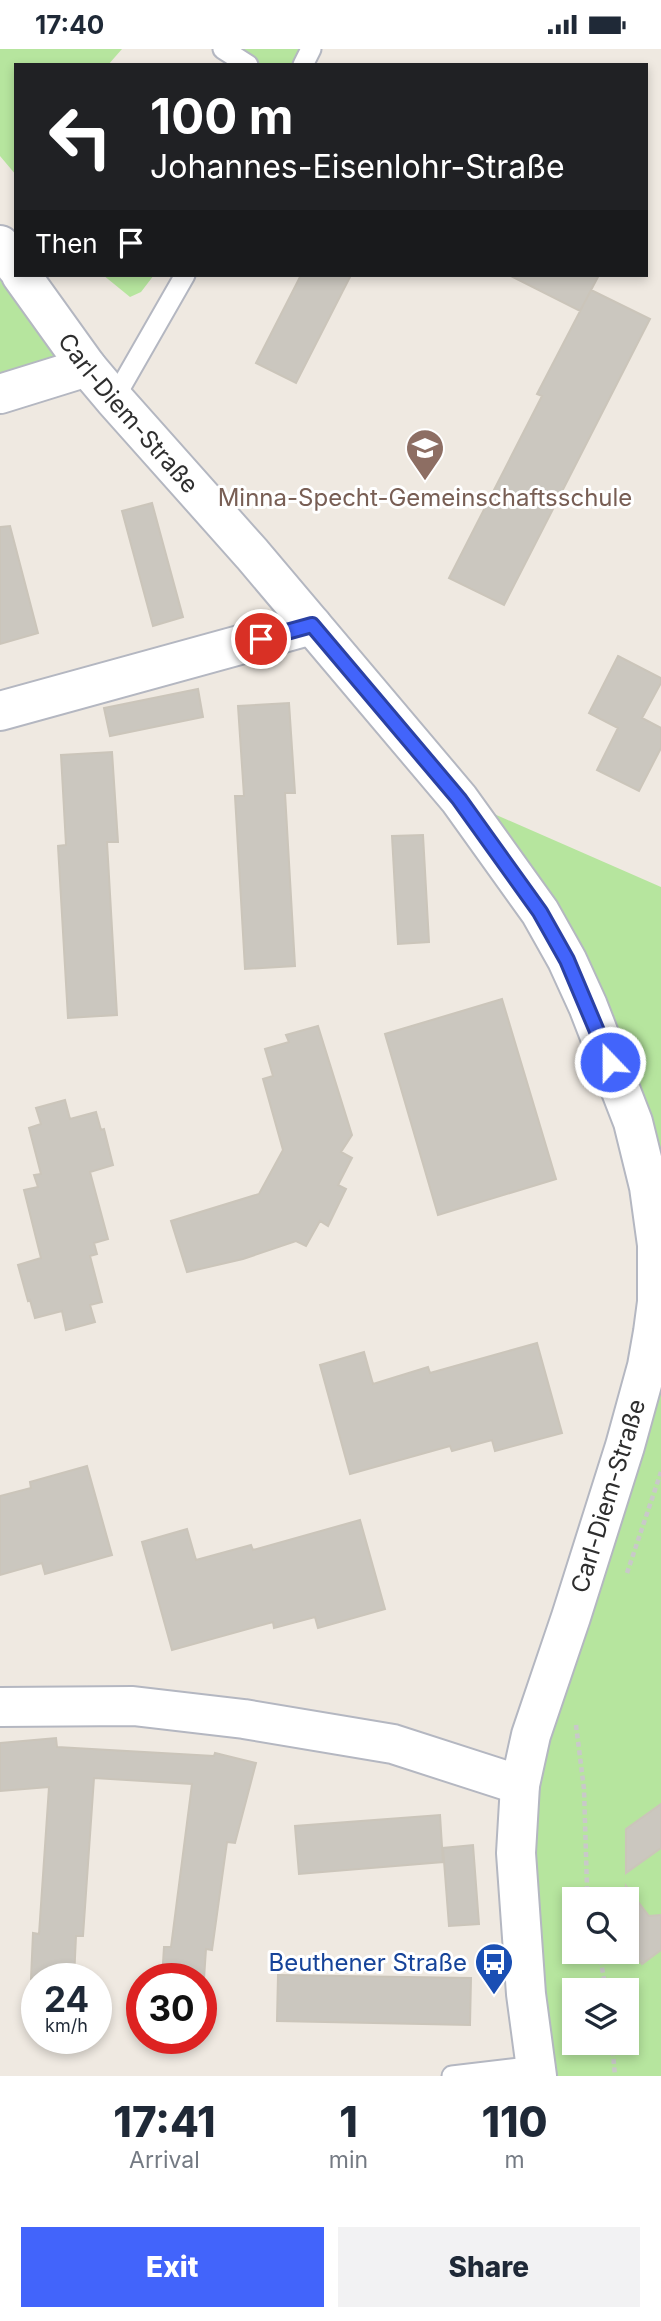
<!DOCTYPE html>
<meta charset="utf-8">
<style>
body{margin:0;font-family:Inter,sans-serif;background:#f2f2f3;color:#1f2937;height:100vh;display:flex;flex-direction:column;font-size:26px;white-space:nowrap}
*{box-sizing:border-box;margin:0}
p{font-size:23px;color:#747a83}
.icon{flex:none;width:38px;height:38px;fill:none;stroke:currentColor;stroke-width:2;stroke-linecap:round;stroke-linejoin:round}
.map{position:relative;height:2027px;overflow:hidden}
.sheet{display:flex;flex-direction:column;background:#fff;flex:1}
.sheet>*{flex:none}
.top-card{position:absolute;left:14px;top:14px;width:634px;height:214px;border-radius:0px;box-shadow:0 4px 10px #0003;background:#202124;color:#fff;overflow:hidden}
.controls{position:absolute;left:562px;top:1838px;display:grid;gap:14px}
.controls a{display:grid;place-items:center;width:77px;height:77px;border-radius:0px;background:#fff;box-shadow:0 4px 10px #0003;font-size:35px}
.speed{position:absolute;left:21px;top:1914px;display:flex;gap:14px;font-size:35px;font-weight:700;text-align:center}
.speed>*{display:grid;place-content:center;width:91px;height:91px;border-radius:50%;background:#fff;box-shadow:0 4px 10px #0003;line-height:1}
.speed small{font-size:18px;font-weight:400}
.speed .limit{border:10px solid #d22;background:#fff;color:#111}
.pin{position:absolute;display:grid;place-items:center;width:60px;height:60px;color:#fff;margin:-30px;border:4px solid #fff;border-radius:50%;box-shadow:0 2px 7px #0007}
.me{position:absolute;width:77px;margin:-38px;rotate:338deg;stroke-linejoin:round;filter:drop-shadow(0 0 5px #0008)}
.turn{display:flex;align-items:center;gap:24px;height:147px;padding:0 21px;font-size:32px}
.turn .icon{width:91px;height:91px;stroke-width:2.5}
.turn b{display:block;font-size:49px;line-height:60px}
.then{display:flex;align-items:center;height:66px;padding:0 21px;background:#0003;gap:14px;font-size:26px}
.eta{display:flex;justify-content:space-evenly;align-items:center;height:119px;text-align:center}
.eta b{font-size:42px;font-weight:800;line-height:49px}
.button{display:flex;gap:14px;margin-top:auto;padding:14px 21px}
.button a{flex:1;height:80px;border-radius:0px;background:#4264fb;color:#fff;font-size:28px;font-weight:800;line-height:80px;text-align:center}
.button a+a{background:#f2f2f3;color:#1f2937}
.status{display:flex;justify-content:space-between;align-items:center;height:49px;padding:0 35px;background:#fff;direction:ltr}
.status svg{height:19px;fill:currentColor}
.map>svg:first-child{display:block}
.green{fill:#b6e59e;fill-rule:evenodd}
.building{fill:#cbc7bf;stroke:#cbc5ba;stroke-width:2}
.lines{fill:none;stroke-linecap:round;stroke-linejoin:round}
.lane-casing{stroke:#b4b7c1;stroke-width:23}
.street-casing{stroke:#b4b7c1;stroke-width:42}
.path{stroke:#c9c9c9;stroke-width:4.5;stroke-dasharray:5 3.5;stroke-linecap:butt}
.lane{stroke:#fff;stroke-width:19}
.street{stroke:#fff;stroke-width:38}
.route-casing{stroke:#2b41a3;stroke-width:18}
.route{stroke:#4264fb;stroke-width:12}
.labels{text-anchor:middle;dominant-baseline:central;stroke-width:6;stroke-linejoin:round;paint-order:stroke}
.street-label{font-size:24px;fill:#2e2e2e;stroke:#fff}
.education-label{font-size:24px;fill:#785e54;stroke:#fff}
.transit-label{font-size:24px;fill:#164399;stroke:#fff;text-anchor:end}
</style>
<div class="status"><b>17:40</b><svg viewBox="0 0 49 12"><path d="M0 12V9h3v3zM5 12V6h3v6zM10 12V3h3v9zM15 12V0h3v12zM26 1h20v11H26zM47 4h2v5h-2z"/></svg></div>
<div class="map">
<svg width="661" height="2027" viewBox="0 0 661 2027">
<rect width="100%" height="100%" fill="#efe9e1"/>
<path class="green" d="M0,0h122l-14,16h-92v110l-16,-19z
M225,0h84l-8,16h-50z
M0,205l83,108 -83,27z
M103,226h51l-13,17 -11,5z
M460,750l201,88v1189h-112l-33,-223 131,-487 -14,-244zM574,1850h52v52h-52zM574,1941h52v52h-52z"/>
<path class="building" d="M301,226h50l-55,108 -40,-20z
M509,226h90l-19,36z
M591,241l59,29 -146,286 -55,-27 93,-182 -5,-2z
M152,454l31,114 -30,9 -31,-115z
M10,477l28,107 -38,11v-117z
M618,607l43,22v5l-19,35 19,10v20l-22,43 -42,-21 21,-42 -29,-15z
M198,640l5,28 -93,19 -6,-28z
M289,654l6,90h-10l10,173 -50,3 -10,-173h9l-6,-90z
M112,703l6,90h-11l10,173 -49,3 -10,-172 8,-1 -5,-90z
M423,786l6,107 -31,2 -6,-108z
M502,950l54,180 -118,36 -53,-181z
M318,977l34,109 -11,17 11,6 -14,27 8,4 -18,37 -8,-5 -14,25 -10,-5 -53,18 -56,13 -16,-51 88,-27 24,-44 -20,-71 10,-3 -8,-27 24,-7 -3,-7z
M65,1051l5,19 26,-7 5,18 3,-1 9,36 -23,7 18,67 -14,4 3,11 -7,2 12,46 -12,3 5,17 -29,8 -4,-19 -27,7 -5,-18 -2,1 -10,-36 23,-7 -17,-68 14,-3 -4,-12 7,-1 -12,-46 12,-4 -5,-16z
M537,1294l25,90 -67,18 -3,-11 -40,11 -2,-5 -100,28 -30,-109 44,-13 9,32 55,-17 2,6z
M87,1417l25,89 -67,19 -3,-11 -42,12v-79l31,-8 -1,-6z
M360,1471l25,89 -67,19 -3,-11 -41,11 -1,-6 -101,28 -30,-108 45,-13 9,31 55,-15 2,5z
M56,1689l1,9 157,9 1,-3 41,10 -21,80 -8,-1 -15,108 -6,-1 -2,30h-42l2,-32h7l21,-163 -98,-6 -11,158h-7l-2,43h-43l2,-46 6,1 10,-147 -49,4v-48z
M661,1755v44l-35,25v-44z
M440,1766l3,47 -144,12 -4,-48z
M473,1796l6,79 -30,2 -6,-78z
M626,1837l23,30 12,-1v35l-19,14 -16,-21z
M278,1926l193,3 -1,47 -193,-4z"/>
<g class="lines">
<defs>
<path id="lane" d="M223,0l25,16
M303,16l8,-16
M114,350l71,-124
M452,2027l84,-10"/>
<g id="street">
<path d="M0,196l16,22"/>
<path id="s1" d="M21,226l66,92 27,32 138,155 207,245 81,113 27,48 21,46 45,116 16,65 8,58v57l-4,30 -6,34 -22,80 -54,171 -40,118 -11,50 -4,68 10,141 11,82"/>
<path d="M0,345l87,-27"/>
<path d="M0,662l312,-86"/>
<path d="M0,1658l133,-1 111,13 149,25 127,41"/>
</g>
</defs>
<use href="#lane" class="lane-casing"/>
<use href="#street" class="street-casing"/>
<path class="path" d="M627,1524l34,-101
M576,1676l8,64 3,98 2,12
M599,1902l7,39
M612,1993l3,34"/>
<use href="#lane" class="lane"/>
<use href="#street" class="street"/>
</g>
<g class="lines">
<defs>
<path id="route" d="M261,590l51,-14 147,174 81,113 27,48 43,102"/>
</defs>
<use href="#route" class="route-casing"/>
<use href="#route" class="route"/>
</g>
<defs>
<symbol id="school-pin" viewBox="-11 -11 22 30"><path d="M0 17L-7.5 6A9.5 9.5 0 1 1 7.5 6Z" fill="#8d6e63" stroke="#fff"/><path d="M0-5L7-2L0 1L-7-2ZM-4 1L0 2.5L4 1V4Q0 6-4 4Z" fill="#fff"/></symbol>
<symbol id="bus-pin" viewBox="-11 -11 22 30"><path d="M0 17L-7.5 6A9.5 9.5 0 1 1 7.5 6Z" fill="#1a4fb4" stroke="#fff"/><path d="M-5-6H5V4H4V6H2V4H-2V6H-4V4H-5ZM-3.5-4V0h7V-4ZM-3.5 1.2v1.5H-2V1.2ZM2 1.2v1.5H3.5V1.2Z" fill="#fff"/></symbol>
</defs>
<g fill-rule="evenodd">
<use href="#school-pin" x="403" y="377" width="44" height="60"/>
<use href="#bus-pin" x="472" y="1891" width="44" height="60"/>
</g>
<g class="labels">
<g class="street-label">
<text stroke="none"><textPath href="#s1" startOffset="175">Carl-Diem-Straße</textPath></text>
<text transform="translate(608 1447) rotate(-73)">Carl-Diem-Straße</text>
</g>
<g class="education-label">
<text x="425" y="448">Minna-Specht-Gemeinschaftsschule</text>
</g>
<g class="transit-label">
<text x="467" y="1913">Beuthener Straße</text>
</g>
</g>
</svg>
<div class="controls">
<a><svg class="icon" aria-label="search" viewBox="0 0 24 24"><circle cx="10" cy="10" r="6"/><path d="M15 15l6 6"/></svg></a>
<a><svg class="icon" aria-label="layers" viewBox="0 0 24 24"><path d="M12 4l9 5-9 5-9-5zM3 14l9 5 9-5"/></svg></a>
</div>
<div class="speed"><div>24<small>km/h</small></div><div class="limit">30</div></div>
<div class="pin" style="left:261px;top:590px;background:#d93025"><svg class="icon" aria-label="arrive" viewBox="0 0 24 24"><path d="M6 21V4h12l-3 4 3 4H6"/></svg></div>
<svg class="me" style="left:610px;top:1013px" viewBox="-20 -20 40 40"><circle r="17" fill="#4264fb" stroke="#fff" stroke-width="3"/><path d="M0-11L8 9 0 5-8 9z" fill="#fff"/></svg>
<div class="top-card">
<div class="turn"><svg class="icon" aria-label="left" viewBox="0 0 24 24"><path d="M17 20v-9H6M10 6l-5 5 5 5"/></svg><div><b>100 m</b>Johannes-Eisenlohr-Straße</div></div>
<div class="then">Then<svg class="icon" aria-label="arrive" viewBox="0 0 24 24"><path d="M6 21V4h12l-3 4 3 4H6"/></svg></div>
</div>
</div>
<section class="sheet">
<div class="eta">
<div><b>17:41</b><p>Arrival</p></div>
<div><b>1</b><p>min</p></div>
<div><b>110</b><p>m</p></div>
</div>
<div class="button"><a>Exit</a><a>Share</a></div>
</section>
